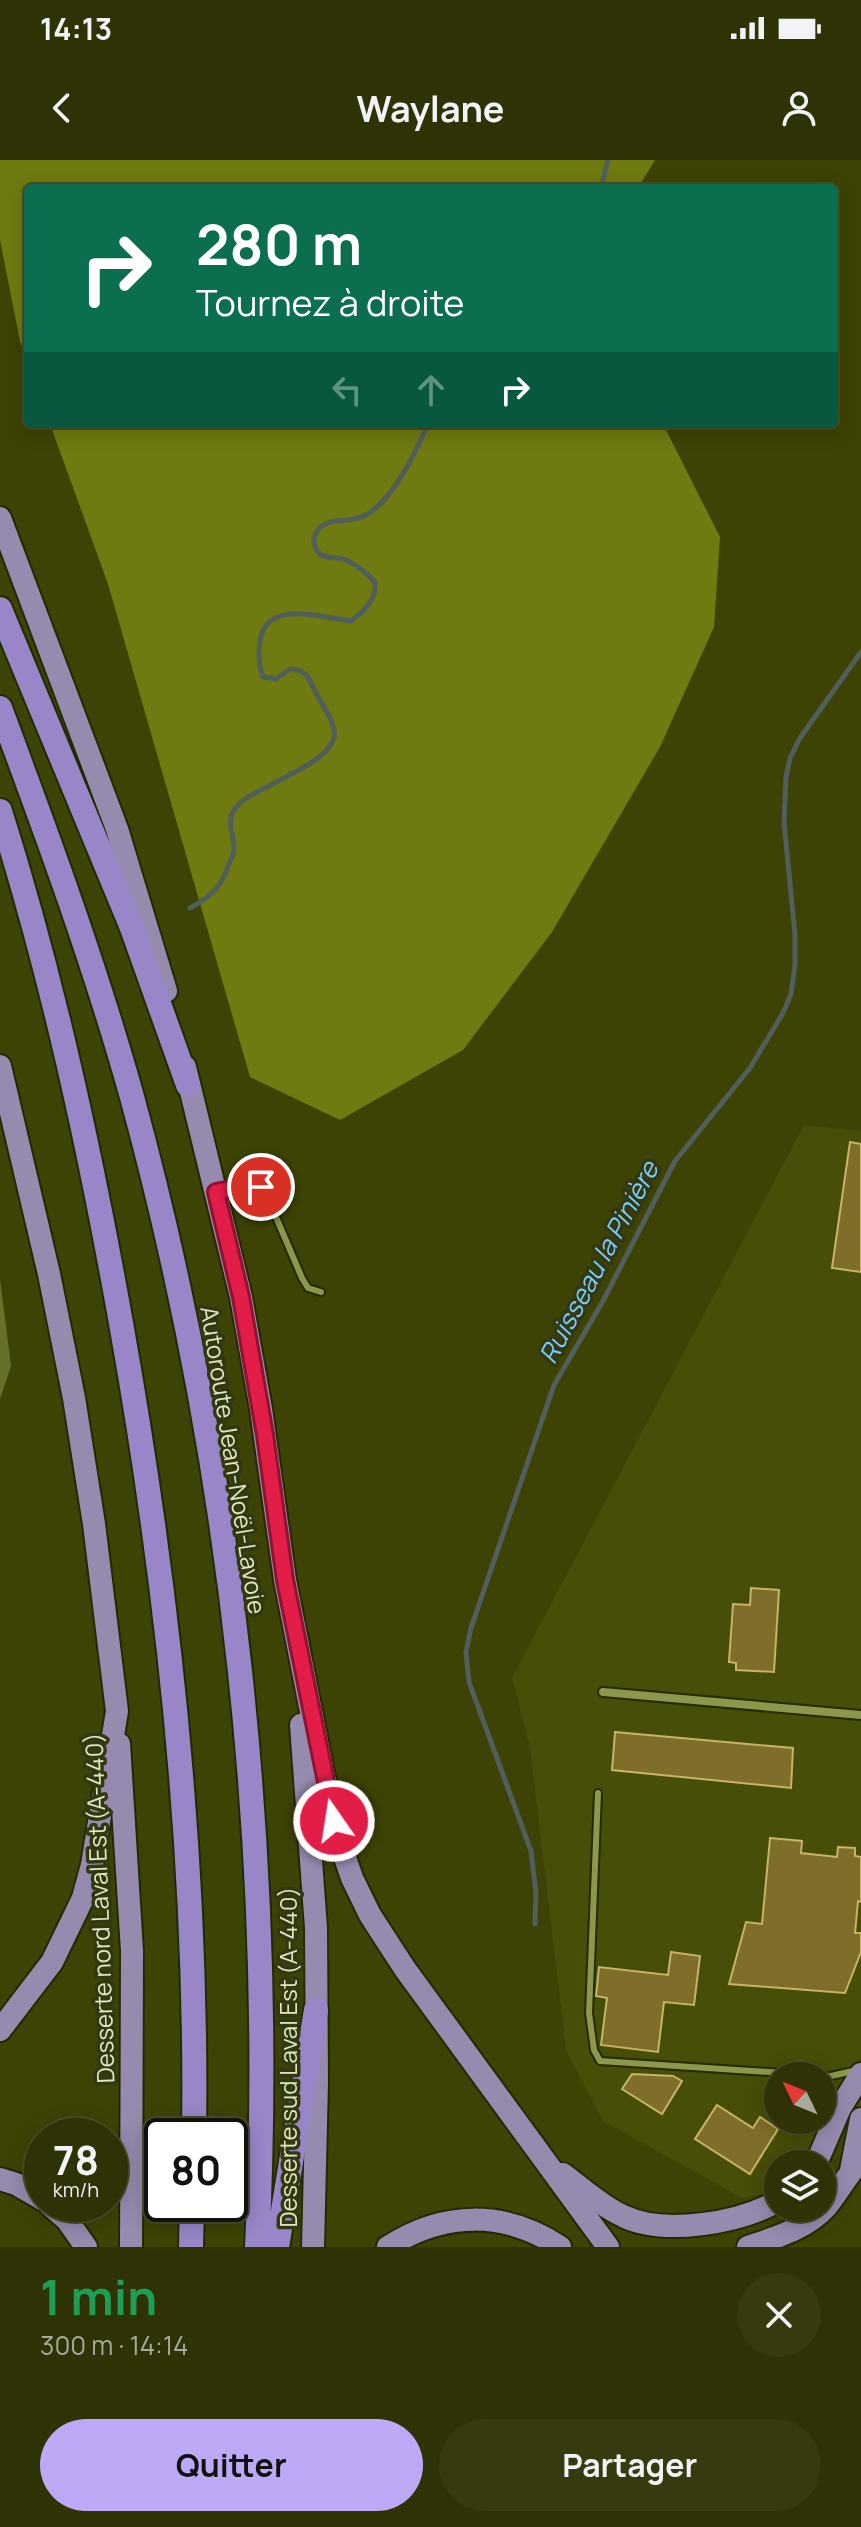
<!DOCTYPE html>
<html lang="fr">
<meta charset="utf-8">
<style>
body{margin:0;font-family:Manrope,sans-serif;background:#363a0e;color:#f1f3f6;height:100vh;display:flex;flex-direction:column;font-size:30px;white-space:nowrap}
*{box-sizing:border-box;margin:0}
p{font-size:26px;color:#a7aa9a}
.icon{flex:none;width:44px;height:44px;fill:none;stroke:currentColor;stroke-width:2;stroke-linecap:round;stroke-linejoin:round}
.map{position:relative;height:2087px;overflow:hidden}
.panel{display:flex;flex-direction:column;background:#2e3204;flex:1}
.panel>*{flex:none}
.guide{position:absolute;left:24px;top:24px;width:814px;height:244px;border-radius:8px;box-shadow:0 4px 20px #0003,0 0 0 2px #494d26;background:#0b6e4f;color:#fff;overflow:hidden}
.needle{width:52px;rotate:313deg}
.buttons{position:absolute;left:764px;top:1902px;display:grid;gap:16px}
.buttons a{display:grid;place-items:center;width:72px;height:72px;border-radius:50%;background:#2e3204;box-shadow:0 4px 20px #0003,0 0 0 2px #494d26;font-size:40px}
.speed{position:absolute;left:24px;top:1958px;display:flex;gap:16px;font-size:40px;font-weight:700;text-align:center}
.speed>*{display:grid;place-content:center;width:104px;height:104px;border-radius:50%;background:#2e3204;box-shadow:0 4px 20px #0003,0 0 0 2px #494d26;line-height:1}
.speed small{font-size:20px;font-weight:400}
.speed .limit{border:4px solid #111;border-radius:12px;background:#fff;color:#111}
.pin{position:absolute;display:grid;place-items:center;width:68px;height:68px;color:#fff;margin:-34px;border:4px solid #fff;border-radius:50%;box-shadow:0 2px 8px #0007}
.me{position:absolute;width:88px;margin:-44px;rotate:347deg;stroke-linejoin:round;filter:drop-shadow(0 0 6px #0008)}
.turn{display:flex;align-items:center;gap:28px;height:168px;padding:0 40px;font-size:36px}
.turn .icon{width:104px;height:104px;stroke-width:2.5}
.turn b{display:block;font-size:56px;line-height:68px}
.lanes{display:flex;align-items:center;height:76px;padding:0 40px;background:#0003;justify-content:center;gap:40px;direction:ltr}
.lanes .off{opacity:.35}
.round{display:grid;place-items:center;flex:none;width:84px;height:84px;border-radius:42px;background:#363a0e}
.head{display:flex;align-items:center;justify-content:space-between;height:136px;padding:0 40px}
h1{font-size:48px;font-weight:700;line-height:60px;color:#1e9e55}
.button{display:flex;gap:16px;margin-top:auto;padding:16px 40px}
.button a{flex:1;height:92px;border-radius:48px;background:#bda9f5;color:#111;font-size:32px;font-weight:700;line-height:92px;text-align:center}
.button a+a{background:#363a0e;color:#f1f3f6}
.status{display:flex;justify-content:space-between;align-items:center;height:56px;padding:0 40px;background:#2e3204;direction:ltr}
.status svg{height:22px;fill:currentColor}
header{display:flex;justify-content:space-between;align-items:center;height:104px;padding:0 40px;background:#2e3204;font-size:36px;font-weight:700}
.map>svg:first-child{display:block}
.built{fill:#474e07;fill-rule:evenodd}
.green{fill:#67702b}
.forest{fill:#6f7a10}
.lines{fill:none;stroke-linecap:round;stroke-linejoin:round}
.stream{stroke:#505f5b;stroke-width:5}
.building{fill:#7e6e29;stroke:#c7b467;stroke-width:2}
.service-casing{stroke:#242900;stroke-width:10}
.minor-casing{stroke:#242900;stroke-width:12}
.trunk-casing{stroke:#242900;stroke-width:26}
.motorway-casing{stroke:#242900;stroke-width:28}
.service{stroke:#8d974c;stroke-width:6}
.minor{stroke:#8d974c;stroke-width:8}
.trunk{stroke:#968aaf;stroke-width:22}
.motorway{stroke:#9886c8;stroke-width:24}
.route-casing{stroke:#92132f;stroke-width:20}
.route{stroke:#e11d48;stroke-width:14}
.labels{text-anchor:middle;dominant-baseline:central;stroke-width:7;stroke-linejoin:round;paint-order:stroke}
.street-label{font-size:24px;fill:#e0e6c1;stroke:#333810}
.water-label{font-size:26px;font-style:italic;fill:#77ccfd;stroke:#333810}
</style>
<div class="status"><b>14:13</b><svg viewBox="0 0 49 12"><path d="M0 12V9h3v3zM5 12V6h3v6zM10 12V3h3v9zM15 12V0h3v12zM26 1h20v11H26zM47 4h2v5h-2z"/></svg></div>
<header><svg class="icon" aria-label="back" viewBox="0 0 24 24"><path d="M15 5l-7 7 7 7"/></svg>Waylane<svg class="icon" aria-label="person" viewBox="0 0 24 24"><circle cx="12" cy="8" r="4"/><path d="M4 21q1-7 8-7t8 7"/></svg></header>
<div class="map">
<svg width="861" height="2087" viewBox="0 0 861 2087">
<rect width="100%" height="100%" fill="#3d4305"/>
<path class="built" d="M804,965l57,6v989l-31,-12 -26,56h-26v28l-36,6 -139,-77 -37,-71 -36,-302 -18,-70zM778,1916h44v44h-44z"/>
<path class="green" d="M0,1119l11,87 -11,33z"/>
<path class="forest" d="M0,0h655l-17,28h-610v175l-8,-22 -20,-101z
M50,264h613l57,113 -6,90 -54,120 -108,185 -89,118 -123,70 -90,-43 -142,-493z"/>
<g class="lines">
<path class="stream" d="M601,28l7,-28
M190,748c22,-12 31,-21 39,-44 2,-5 6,-12 5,-18 -1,-15 -9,-26 3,-40 20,-22 103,-43 97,-76 -2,-14 -13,-26 -19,-39 -5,-12 -10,-22 -25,-22l-14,10 -13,-2c-4,-10 -5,-25 -3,-36 6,-43 63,-23 91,-20 13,-10 26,-21 24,-39 -7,-8 -20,-18 -29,-22 -9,-4 -23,0 -29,-9 -4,-6 -4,-12 -1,-18 11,-19 33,-8 50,-18 28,-16 49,-62 62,-91
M535,1764l1,-30 -5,-43 -62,-169 -3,-30 5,-24 83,-243 49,-84 72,-140 75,-93 33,-55 8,-19 4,-29v-30l-11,-113 2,-45 4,-19 10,-20 61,-86"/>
</g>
<path class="building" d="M850,982l11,2v128l-29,-4z
M751,1428l28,2 -5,82 -38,-2v-7l-7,-1 4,-58 17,1z
M615,1572l178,16 -2,40 -179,-18z
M770,1678l32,3 -1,12 36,4 1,-10 17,1v8l6,1v45l-3,-1 -3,32h6v19l-16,41 -116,-9 17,-62 16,2z
M671,1792l29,4 -6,49 -30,-3 -6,50 -57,-7 6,-47 -11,-2 3,-29 69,8z
M632,1914l41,2 9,5 -20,33 -40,-25z
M717,1945l36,23 7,-11 18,12 -28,45 -55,-35z"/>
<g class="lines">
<defs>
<path id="service" d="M220,1031l28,-5 16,3 38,89 6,10 13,4
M598,1633l-9,220 5,37 6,11 231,15 22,-5"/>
<path id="minor" d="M603,1532l258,23"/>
<path id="trunk" d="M0,358l117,311 49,162
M0,906l49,208 25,124 20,126 23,187 -25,154 -9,33 -31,64 -52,68
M185,907l56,230 20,112 24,171 38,192 16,68 13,38 18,37 35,54 203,278
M301,1565l15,203 1,154 -4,165
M119,1584l13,207 -1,296
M816,2004l24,-56 21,-34
M851,2010l10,-51
M563,2014c19,14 38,32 60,42 41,20 116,7 155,-15
M0,2019l16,5 26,15
M49,2044l18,16 19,27
M388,2087c55,-36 117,-37 172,0
M748,2087c29,-10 58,-18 79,-41 12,-15 21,-32 34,-46"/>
<path id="motorway" d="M0,449l132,319 56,157
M0,548c48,129 95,257 132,389 101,369 144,768 125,1150
M0,651c53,168 90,339 121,512 48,269 77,540 73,813
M191,2087l1,-43
M277,2087l39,-237"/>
</defs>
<use href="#service" class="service-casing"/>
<use href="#minor" class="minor-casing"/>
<use href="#trunk" class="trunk-casing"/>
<use href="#motorway" class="motorway-casing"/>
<use href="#service" class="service"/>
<use href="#minor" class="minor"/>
<use href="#trunk" class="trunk"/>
<use href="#motorway" class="motorway"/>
</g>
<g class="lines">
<defs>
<path id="route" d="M261,1027l-13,-1 -32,6 25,105 24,138 20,145 49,241"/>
</defs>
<use href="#route" class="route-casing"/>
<use href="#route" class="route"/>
</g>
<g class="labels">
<g class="street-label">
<text transform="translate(234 1300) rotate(81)">Autoroute Jean-Noël-Lavoie</text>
<text transform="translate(99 1748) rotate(-92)">Desserte nord Laval Est (A-440)</text>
<text transform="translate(287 1897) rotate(-90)">Desserte sud Laval Est (A-440)</text>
</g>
<g class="water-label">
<text transform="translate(598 1102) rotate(-62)">Ruisseau la Pinière</text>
</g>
</g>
</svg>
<div class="buttons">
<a><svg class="needle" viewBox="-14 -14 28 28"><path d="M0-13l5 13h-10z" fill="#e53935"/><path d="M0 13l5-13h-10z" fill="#a7aa9a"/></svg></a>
<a><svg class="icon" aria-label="layers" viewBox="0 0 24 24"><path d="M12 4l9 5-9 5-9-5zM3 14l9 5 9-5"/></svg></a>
</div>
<div class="speed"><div>78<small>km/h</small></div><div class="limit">80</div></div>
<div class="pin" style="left:261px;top:1027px;background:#d93025"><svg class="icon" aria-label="arrive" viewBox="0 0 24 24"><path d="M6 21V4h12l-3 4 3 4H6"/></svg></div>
<svg class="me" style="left:334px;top:1661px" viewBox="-20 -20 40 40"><circle r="17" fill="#e11d48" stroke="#fff" stroke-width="3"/><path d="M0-11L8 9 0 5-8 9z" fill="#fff"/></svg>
<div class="guide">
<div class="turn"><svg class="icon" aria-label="right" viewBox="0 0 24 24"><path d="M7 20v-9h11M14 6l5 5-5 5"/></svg><div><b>280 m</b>Tournez à droite</div></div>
<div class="lanes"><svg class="icon off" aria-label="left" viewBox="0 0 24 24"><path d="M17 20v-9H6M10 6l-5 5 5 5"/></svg><svg class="icon off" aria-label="ahead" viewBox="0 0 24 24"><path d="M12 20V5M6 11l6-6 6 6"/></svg><svg class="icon" aria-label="right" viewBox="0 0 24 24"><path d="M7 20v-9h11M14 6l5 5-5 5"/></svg></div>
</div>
</div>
<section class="panel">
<div class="head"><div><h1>1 min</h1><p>300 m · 14:14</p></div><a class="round"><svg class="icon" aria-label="close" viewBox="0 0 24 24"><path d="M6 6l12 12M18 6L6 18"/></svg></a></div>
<div class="button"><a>Quitter</a><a>Partager</a></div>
</section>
